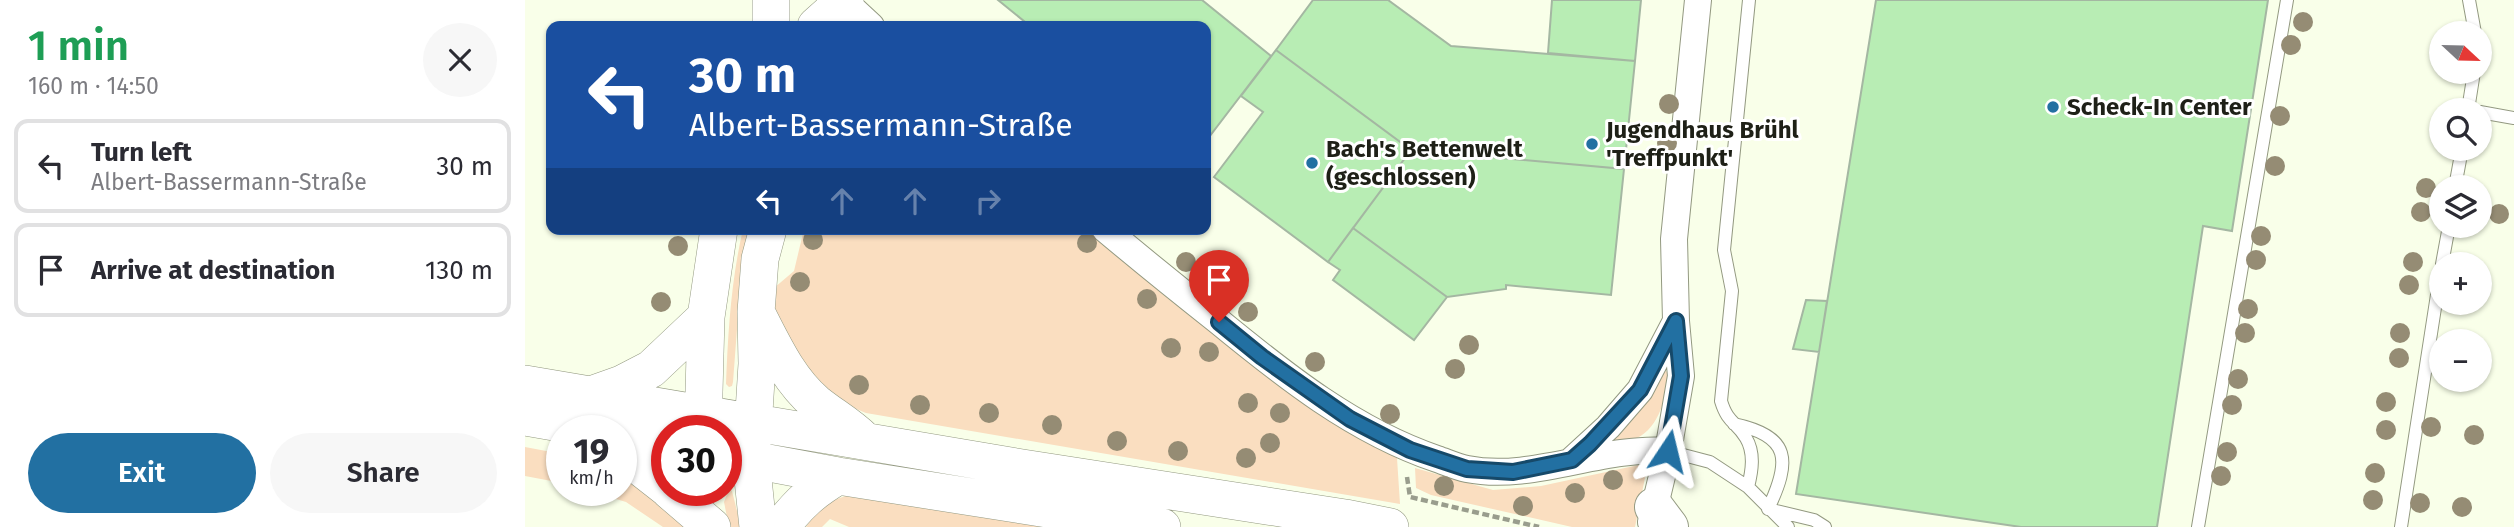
<!DOCTYPE html>
<meta charset="utf-8">
<style>
body{margin:0;font-family:"Fira Sans",sans-serif;background:#f7f7f7;color:#2b2b33;height:100vh;display:flex;flex-direction:column;font-size:26px;white-space:nowrap}
*{box-sizing:border-box;margin:0}
p{font-size:23px;color:#7c7c81}
.icon{flex:none;width:38px;height:38px;fill:none;stroke:currentColor;stroke-width:2;stroke-linecap:round;stroke-linejoin:round}
.map{position:relative;flex:1;overflow:hidden}
.side{display:flex;flex-direction:column;background:#fff;width:525px}
.side>*{flex:none}
.hud{position:absolute;left:21px;top:21px;width:665px;height:214px;border-radius:14px;box-shadow:0 2px 5px #0004;background:#1a4fa0;color:#fff;overflow:hidden}
.needle{width:46px;rotate:112deg}
.controls{position:absolute;left:1904px;top:21px;display:grid;gap:14px}
.controls a{display:grid;place-items:center;width:63px;height:63px;border-radius:50%;background:#fff;box-shadow:0 2px 5px #0004;font-size:35px}
.speed{position:absolute;left:21px;top:415px;display:flex;gap:14px;font-size:35px;font-weight:700;text-align:center}
.speed>*{display:grid;place-content:center;width:91px;height:91px;border-radius:50%;background:#fff;box-shadow:0 2px 5px #0004;line-height:1}
.speed small{font-size:18px;font-weight:400}
.speed .limit{border:10px solid #d22;background:#fff;color:#111}
.pin{position:absolute;display:grid;place-items:center;width:60px;height:60px;color:#fff;margin:-72px -30px;border-radius:50% 50% 50% 0;rotate:-45deg;box-shadow:0 0 7px #0007}
.pin .icon{rotate:45deg}
.me{position:absolute;width:77px;margin:-38px;rotate:10deg;stroke-linejoin:round;filter:drop-shadow(0 0 5px #0008)}
.turn{display:flex;align-items:center;gap:24px;height:147px;padding:0 28px;font-size:32px}
.turn .icon{width:91px;height:91px;stroke-width:2.5}
.turn b{display:block;font-size:49px;line-height:60px}
.lanes{display:flex;align-items:center;height:66px;padding:0 28px;background:#0003;justify-content:center;gap:35px;direction:ltr}
.lanes .off{opacity:.35}
.round{display:grid;place-items:center;flex:none;width:74px;height:74px;border-radius:37px;background:#f7f7f7}
.headline{display:flex;align-items:center;justify-content:space-between;height:119px;padding:0 28px}
h1{font-size:42px;font-weight:600;line-height:52px;color:#1e9e55}
.primary-button{display:flex;gap:14px;margin-top:auto;padding:14px 28px}
.primary-button a{flex:1;height:80px;border-radius:42px;background:#2270a2;color:#fff;font-size:28px;font-weight:600;line-height:80px;text-align:center}
.primary-button a+a{background:#f7f7f7;color:#2b2b33}
ul{padding:0;list-style:none}
li{display:flex;align-items:center;gap:21px;height:94px;margin:0 14px 10px;padding:0 14px;border:4px solid #e1e1e2;border-radius:14px}
li div{flex:1}
li b{display:block;font-size:26px}
li em{font-style:normal}
main{display:flex;flex:1;min-height:0}
.map>svg:first-child{display:block}
.green{fill:#fadec0}
.building{fill:#b8edb4;stroke:#a4b7a2;stroke-width:2}
.lines{fill:none;stroke-linecap:round;stroke-linejoin:round}
.lane-casing{stroke:#939981;stroke-width:14}
.street-casing{stroke:#939981;stroke-width:28}
.secondary-casing{stroke:#939981;stroke-width:38}
.highway-casing{stroke:#939981;stroke-width:40}
.path{stroke:#999d8d;stroke-width:4.5;stroke-dasharray:7 3.5;stroke-linecap:butt}
.lane{stroke:#fff;stroke-width:12}
.street{stroke:#fff;stroke-width:26}
.secondary{stroke:#fff;stroke-width:37}
.highway{stroke:#fff;stroke-width:38}
.tree{fill:#958c74}
.route-casing{stroke:#164969;stroke-width:18}
.route{stroke:#2270a2;stroke-width:12}
.poi-dot{fill:#2270a2;stroke:#fff;stroke-width:2.5}
.labels{text-anchor:middle;dominant-baseline:central;stroke-width:6;stroke-linejoin:round;paint-order:stroke}
.poi-label{font-size:24px;font-weight:bold;fill:#1e2017;stroke:#fff;text-anchor:start}
</style>
<main>
<section class="side">
<div class="headline"><div><h1>1 min</h1><p>160 m · 14:50</p></div><a class="round"><svg class="icon" aria-label="close" viewBox="0 0 24 24"><path d="M6 6l12 12M18 6L6 18"/></svg></a></div>
<ul>
<li><svg class="icon" aria-label="left" viewBox="0 0 24 24"><path d="M17 20v-9H6M10 6l-5 5 5 5"/></svg><div><b>Turn left</b><p>Albert-Bassermann-Straße</p></div><em>30 m</em></li>
<li><svg class="icon" aria-label="arrive" viewBox="0 0 24 24"><path d="M6 21V4h12l-3 4 3 4H6"/></svg><div><b>Arrive at destination</b></div><em>130 m</em></li>
</ul>
<div class="primary-button"><a>Exit</a><a>Share</a></div>
</section>
<div class="map">
<svg width="1989" height="527" viewBox="0 0 1989 527">
<rect width="100%" height="100%" fill="#f9ffe9"/>
<path class="green" d="M218,229h7l-8,34 -9,119 -1,4 -3,1 -3,-3c2,-52 5,-103 17,-155z
M279,229h287l137,113 143,102 26,14 3,46 -534,-91 -39,-16 -28,-28 -26,-64 1,-17 20,-17z
M1141,371l4,4c-5,22 -10,52 -33,63 -8,4 -23,4 -33,5l58,-71z
M0,447l37,7v29l-37,-7z
M1123,463l-13,64h-63l-141,-32 -15,-7 -1,-20 78,22 48,-4z
M96,470l66,57h-24l-37,-25 -40,-12h35z
M204,489l3,2 9,36h-12l-5,-25z
M330,493l257,34h-263l-19,-8 -8,8h-16c14,-22 25,-27 49,-34z"/>
<path class="building" d="M473,0h204l69,56 -65,85v-115h-176z
M788,0h75l63,46 184,15 -11,108 -213,-19 -135,-100z
M1027,0h89l-6,61 -87,-8z
M1351,0h392l-36,231 -29,-5 -46,301h-136l-225,-33z
M751,50l135,100 -83,112 -114,-85 49,-65 -22,-16z
M886,150l213,19 -13,126 -105,-10v4l-59,8 -94,-69z
M828,228l94,69 -33,43 -81,-60 7,-10 -12,-8z
M1281,300l21,1 -8,51 -26,-3z"/>
<g class="lines">
<defs>
<path id="lane" d="M1944,0l6,33
M1943,110l6,-38
M1955,112l34,6
M1930,187l7,-38
M1917,264l7,-38
M1209,424c57,12 57,37 34,85
M1143,451l42,11 38,25 40,40
M1223,487c4,-16 7,-34 -2,-49 -10,-17 -18,-14 -25,-37l11,-110 -8,-41 25,-250
M1247,510l42,10 11,7
M1673,527l89,-527
M1876,527l40,-258"/>
<path id="street" d="M319,1l27,25
M580,229c37,31 74,61 112,91 67,55 137,111 220,139 9,3 20,8 30,10 65,13 134,-23 201,-18
M1047,460l36,-33 32,-37 36,-69
M1126,522l17,-71 13,-75 -5,-55 -2,-82 24,-239"/>
<path id="secondary" d="M246,26v-26
M291,26l29,-26
M233,316c16,31 31,64 58,87 16,13 33,22 48,37
M0,384l497,84 323,50 45,9
M66,395l31,-11 29,-15 55,-52
M0,417l75,13
M178,430l3,-113 13,-88
M96,435l46,9
M96,452l46,36
M201,455l112,21 324,51
M144,490l43,37
M233,527l-7,-67 6,-96 -1,-52 4,-53 8,-30
M256,527c18,-24 32,-36 57,-51"/>
<path id="highway" d="M1129,507l15,20"/>
</defs>
<use href="#lane" class="lane-casing"/>
<use href="#street" class="street-casing"/>
<use href="#secondary" class="secondary-casing"/>
<use href="#highway" class="highway-casing"/>
<path class="path" d="M882,477l3,20 129,30"/>
<use href="#lane" class="lane"/>
<use href="#street" class="street"/>
<use href="#secondary" class="secondary"/>
<use href="#highway" class="highway"/>
</g>
<g class="tree">
<circle cx="1778" cy="22" r="10"/>
<circle cx="1766" cy="45" r="10"/>
<circle cx="1144" cy="104" r="10"/>
<circle cx="1755" cy="116" r="10"/>
<circle cx="1142" cy="143" r="10"/>
<circle cx="1750" cy="166" r="10"/>
<circle cx="1901" cy="188" r="10"/>
<circle cx="1896" cy="212" r="10"/>
<circle cx="1974" cy="214" r="10"/>
<circle cx="1736" cy="236" r="10"/>
<circle cx="288" cy="240" r="10"/>
<circle cx="562" cy="243" r="10"/>
<circle cx="153" cy="246" r="10"/>
<circle cx="1731" cy="260" r="10"/>
<circle cx="661" cy="262" r="10"/>
<circle cx="1888" cy="262" r="10"/>
<circle cx="275" cy="282" r="10"/>
<circle cx="1884" cy="285" r="10"/>
<circle cx="689" cy="286" r="10"/>
<circle cx="622" cy="299" r="10"/>
<circle cx="136" cy="302" r="10"/>
<circle cx="1723" cy="309" r="10"/>
<circle cx="723" cy="312" r="10"/>
<circle cx="1720" cy="333" r="10"/>
<circle cx="1875" cy="333" r="10"/>
<circle cx="944" cy="345" r="10"/>
<circle cx="646" cy="348" r="10"/>
<circle cx="684" cy="352" r="10"/>
<circle cx="1874" cy="358" r="10"/>
<circle cx="790" cy="362" r="10"/>
<circle cx="930" cy="369" r="10"/>
<circle cx="1713" cy="379" r="10"/>
<circle cx="334" cy="385" r="10"/>
<circle cx="1861" cy="402" r="10"/>
<circle cx="723" cy="403" r="10"/>
<circle cx="395" cy="405" r="10"/>
<circle cx="1707" cy="405" r="10"/>
<circle cx="464" cy="413" r="10"/>
<circle cx="755" cy="413" r="10"/>
<circle cx="865" cy="414" r="10"/>
<circle cx="527" cy="425" r="10"/>
<circle cx="1906" cy="427" r="10"/>
<circle cx="1861" cy="430" r="10"/>
<circle cx="1949" cy="435" r="10"/>
<circle cx="592" cy="441" r="10"/>
<circle cx="745" cy="443" r="10"/>
<circle cx="653" cy="451" r="10"/>
<circle cx="1702" cy="452" r="10"/>
<circle cx="721" cy="458" r="10"/>
<circle cx="1850" cy="473" r="10"/>
<circle cx="1696" cy="476" r="10"/>
<circle cx="1088" cy="480" r="10"/>
<circle cx="919" cy="486" r="10"/>
<circle cx="1050" cy="493" r="10"/>
<circle cx="1848" cy="500" r="10"/>
<circle cx="1895" cy="503" r="10"/>
<circle cx="998" cy="506" r="10"/>
<circle cx="1937" cy="507" r="10"/>
</g>
<g class="lines">
<defs>
<path id="route" d="M694,322l43,35 88,62 60,31 57,19 46,3 59,-12 18,-16 50,-54 36,-69 5,55 -13,75"/>
</defs>
<use href="#route" class="route-casing"/>
<use href="#route" class="route"/>
</g>
<g class="poi-dot">
<circle cx="1528" cy="107" r="7"/>
<circle cx="1067" cy="144" r="7"/>
<circle cx="787" cy="163" r="7"/>
</g>
<g class="labels">
<g class="poi-label">
<text x="1542" y="107">Scheck-In Center</text>
<text x="1081" y="130">Jugendhaus Brühl<tspan x="1081" dy="28">'Treffpunkt'</tspan></text>
<text x="801" y="149">Bach's Bettenwelt<tspan x="801" dy="28">(geschlossen)</tspan></text>
</g>
</g>
</svg>
<div class="controls">
<a><svg class="needle" viewBox="-14 -14 28 28"><path d="M0-13l5 13h-10z" fill="#e53935"/><path d="M0 13l5-13h-10z" fill="#7c7c81"/></svg></a>
<a><svg class="icon" aria-label="search" viewBox="0 0 24 24"><circle cx="10" cy="10" r="6"/><path d="M15 15l6 6"/></svg></a>
<a><svg class="icon" aria-label="layers" viewBox="0 0 24 24"><path d="M12 4l9 5-9 5-9-5zM3 14l9 5 9-5"/></svg></a>
<a>+</a>
<a>−</a>
</div>
<div class="speed"><div>19<small>km/h</small></div><div class="limit">30</div></div>
<div class="pin" style="left:694px;top:322px;background:#d93025"><svg class="icon" aria-label="arrive" viewBox="0 0 24 24"><path d="M6 21V4h12l-3 4 3 4H6"/></svg></div>
<svg class="me" style="left:1143px;top:451px" viewBox="-20 -20 40 40"><path d="M0-17L14 15 0 8-14 15z" fill="#2270a2" stroke="#fff" stroke-width="4"/></svg>
<div class="hud">
<div class="turn"><svg class="icon" aria-label="left" viewBox="0 0 24 24"><path d="M17 20v-9H6M10 6l-5 5 5 5"/></svg><div><b>30 m</b>Albert-Bassermann-Straße</div></div>
<div class="lanes"><svg class="icon" aria-label="left" viewBox="0 0 24 24"><path d="M17 20v-9H6M10 6l-5 5 5 5"/></svg><svg class="icon off" aria-label="ahead" viewBox="0 0 24 24"><path d="M12 20V5M6 11l6-6 6 6"/></svg><svg class="icon off" aria-label="ahead" viewBox="0 0 24 24"><path d="M12 20V5M6 11l6-6 6 6"/></svg><svg class="icon off" aria-label="right" viewBox="0 0 24 24"><path d="M7 20v-9h11M14 6l5 5-5 5"/></svg></div>
</div>
</div>
</main>
